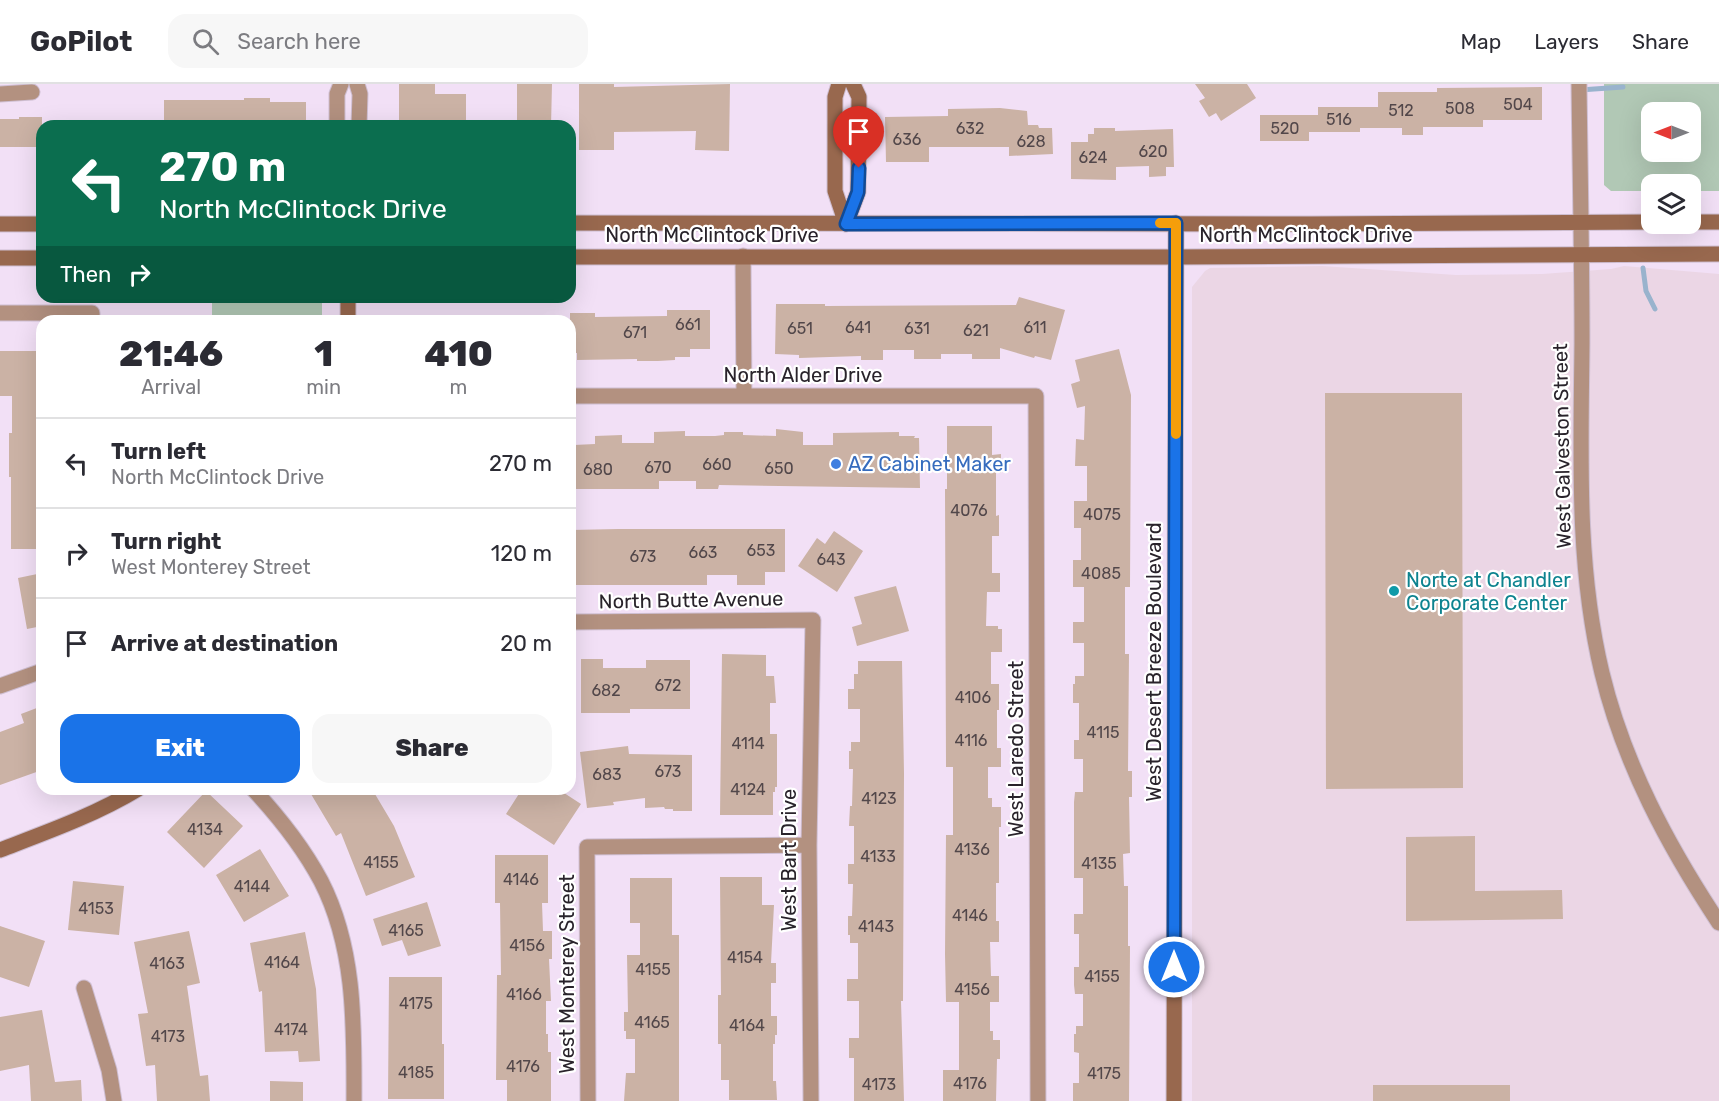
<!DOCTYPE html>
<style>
body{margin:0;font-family:Rubik,sans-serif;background:#f7f7f7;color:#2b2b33;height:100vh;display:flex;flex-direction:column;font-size:22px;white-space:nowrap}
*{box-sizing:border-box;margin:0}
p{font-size:20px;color:#7c7c81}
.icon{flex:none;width:33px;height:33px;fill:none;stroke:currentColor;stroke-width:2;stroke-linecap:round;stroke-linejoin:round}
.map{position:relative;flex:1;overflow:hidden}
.panel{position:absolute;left:36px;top:231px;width:540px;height:480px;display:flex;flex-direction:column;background:#fff;border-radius:18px;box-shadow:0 6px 24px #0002}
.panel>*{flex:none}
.guide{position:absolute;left:36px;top:36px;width:540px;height:183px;border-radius:18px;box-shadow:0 6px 24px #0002;background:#0b6e4f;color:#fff;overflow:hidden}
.needle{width:39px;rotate:270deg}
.buttons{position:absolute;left:1641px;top:18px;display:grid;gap:12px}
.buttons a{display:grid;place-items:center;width:60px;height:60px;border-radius:12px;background:#fff;box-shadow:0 6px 24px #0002;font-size:30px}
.pin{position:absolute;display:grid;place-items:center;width:51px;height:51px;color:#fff;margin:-62px -26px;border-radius:50% 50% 50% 0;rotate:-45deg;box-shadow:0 0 6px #0007}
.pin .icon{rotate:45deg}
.me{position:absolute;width:66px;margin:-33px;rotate:0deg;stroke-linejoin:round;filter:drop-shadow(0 0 4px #0008)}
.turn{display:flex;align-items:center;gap:21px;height:126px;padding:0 24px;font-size:27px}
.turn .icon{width:78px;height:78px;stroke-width:2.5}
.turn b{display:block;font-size:42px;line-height:51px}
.then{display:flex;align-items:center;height:57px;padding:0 24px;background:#0003;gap:12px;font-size:22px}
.eta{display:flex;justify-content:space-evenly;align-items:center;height:102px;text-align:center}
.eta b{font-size:36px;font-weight:800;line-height:42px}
.cta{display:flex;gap:12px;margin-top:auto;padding:12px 24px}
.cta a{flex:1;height:69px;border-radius:18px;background:#1a73e8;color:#fff;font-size:24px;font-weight:800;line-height:69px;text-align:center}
.cta a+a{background:#f7f7f7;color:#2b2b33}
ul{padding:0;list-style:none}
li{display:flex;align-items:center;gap:18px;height:90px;padding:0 24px;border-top:2px solid #e1e1e2}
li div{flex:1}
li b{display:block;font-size:22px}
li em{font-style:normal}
header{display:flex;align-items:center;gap:36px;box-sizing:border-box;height:84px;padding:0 30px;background:#fff;border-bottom:2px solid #e1e1e2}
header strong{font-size:28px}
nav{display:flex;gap:33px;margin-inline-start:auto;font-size:21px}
.search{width:420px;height:54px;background:#f7f7f7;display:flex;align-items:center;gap:15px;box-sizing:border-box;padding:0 21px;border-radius:18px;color:#7c7c81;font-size:22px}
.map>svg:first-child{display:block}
.commercial{fill:#ebd6e5}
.green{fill:#b1c8b5;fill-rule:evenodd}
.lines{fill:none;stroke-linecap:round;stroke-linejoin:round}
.stream{stroke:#99b3cd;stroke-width:5}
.building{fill:#cbb2a5}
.street-casing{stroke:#cebed1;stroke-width:17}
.secondary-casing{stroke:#cebed1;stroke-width:17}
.street{stroke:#b39180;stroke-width:15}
.secondary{stroke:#98684e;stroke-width:15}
.route-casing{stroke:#114b97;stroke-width:15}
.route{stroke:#1a73e8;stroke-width:10}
.slow{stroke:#f59e0b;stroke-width:10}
.shop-dot{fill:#3f7fe0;stroke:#fff;stroke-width:2}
.culture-dot{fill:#0f9aa8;stroke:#fff;stroke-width:2}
.labels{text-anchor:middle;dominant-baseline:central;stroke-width:4.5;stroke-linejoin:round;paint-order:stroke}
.number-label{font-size:16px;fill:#52474a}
.street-label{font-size:20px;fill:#29232b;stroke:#fff}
.shop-label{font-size:20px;fill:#366cbe;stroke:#fff;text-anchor:start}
.culture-label{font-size:20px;fill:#0d838f;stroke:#fff;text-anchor:start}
</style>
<header>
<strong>GoPilot</strong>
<div class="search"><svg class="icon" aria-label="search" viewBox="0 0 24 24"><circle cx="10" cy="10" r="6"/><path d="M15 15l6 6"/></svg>Search here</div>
<nav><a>Map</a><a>Layers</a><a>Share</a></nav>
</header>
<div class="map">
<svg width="1719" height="1017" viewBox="0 0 1719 1017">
<rect width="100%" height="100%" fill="#f2e0f6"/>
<path class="commercial" d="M1322,182l134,9 86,-1 69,-5 13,-3 95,8v827h-527v-814l13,-16 5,-3z"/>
<path class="green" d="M1604,0h115v107h-28l-1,-7h-38l-1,7h-40l-7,-6zM1652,28h38v40h-38z
M212,213h110v24h-110z"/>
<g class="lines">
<path class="stream" d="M1580,6l43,-3
M1643,184l3,23 9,18"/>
</g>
<path class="building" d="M399,0h36v10h31v32h-67z
M517,0h35l-1,42h-34z
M579,0h35v3l116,-3 -1,67 -34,-1 1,-19 -82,1v18h-35z
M1195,0h52l9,14 -35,23 -5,-8 -7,4 -10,-16 6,-3z
M1542,3v33h-59v7h-60v8h-21v-7h-42v4h-51v9h-49v-26h58v-8h60v-15h59v-4z
M244,14h26v4h36v24h-142v-26h80z
M1000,24l27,3 1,14h10l1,3h13l1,26 -44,2v-9h-80v15h-43l-1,-45 63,-1v-7z
M19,33h23v30h-42v-28h19z
M1094,44h21v3l58,-2 1,38h-8v9l-17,1v-11l-33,1v13l-45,-1v-37h17v-8h6z
M1019,213l46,13 -14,50 -16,-4 -1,2 -34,-10v11h-28v-5h-31v5h-27v-9h-31v10h-22v-4l-62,2v-3l-24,-1 1,-50h49v2l191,-1z
M667,226h43v39h-20v8h-15v3l-17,1h-21v-2l-60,1v-7h-7v-40h25v4l72,-1z
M1119,265l12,46 -1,192h-5v67h4l-1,117h4v26h-3l1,56 -7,1 1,32h4v60h2l-1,155h-56v-18h6v-30l-5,-1v-18h2v-8h7v-32h-8l-1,-9v-18h5v-33h-5v-20h9v-36h-9v-76l1,-10h8v-33h-9v-19h5v-37h-6v-19h2v-8h9v-33h-11v-21h11v-35h-11v-27h8v-32h-7v-27h13v-35h-12l1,-27 8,1 1,-34 -8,2 -6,-24 9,-3 -5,-21z
M0,267h42v198h-31v-72h-2v-44h3v-37h-12z
M1325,309h137l1,395 -137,1z
M947,342h45v29l9,-1v19h-5v43l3,-1v21h-7v37h8v19h-13l-1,34h12v3h4v23h-11v32h8v26h-2v38h4v19h-13v31h4v9h9v20h-2v56h-3v38h3v21h-9l1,34h8v26h-9v29h3v9h7v19h-3l-1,42h-53v-31h16v-68h-13l-1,-48 1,-119h7v-68h-7l-1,-278h2z
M776,345l27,3v13h30v-12l66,-1v4h16l-1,2h5l1,50 -201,-3 -1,4h-22v-8h-37v8h-85v-44l21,-1v-8l27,-1v8h32v-11l31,-1v5h30l9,-1v-3h19v3l33,1z
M618,445h167v43h-20v13h-28v-10h-30v10h-137v-55z
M834,447l29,20 -26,41 -39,-26 19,-28 8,6z
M42,489v53l-15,3 -9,-51z
M896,502l13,45 -52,15 -5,-19 10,-3 -8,-27z
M722,570l44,1v21h8l2,27h-6v31h7v53h-2v5h-2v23h-53z
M581,575h22v9h43v-8h44v49h-60v4h-49z
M858,577h44l2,112 -1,228h-2l3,100h-50v-43h-5v-20h10v-37h-12v-22h11v-36h-8v-8h-2v-19h4l1,-32h-5v-20h6v-38h-5l1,-20h2l1,-37h-4v-18h2v-9h9v-33h-12v-20h6v-15h4z
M42,622v64l-42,15v-53l24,-9 -3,-9z
M628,662l1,8 63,1v56h-19v-2h-8l-1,-2 -19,1v-10l-32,4 1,3 -27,3 -7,-56z
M308,705h64l22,37 21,51 -49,19 -25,-63 -5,3z
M522,705h36l23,15 -27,41 -48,-31z
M206,707l37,35 -39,42 -37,-36z
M1475,752v55l87,-1 1,29 -157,2v-84z
M260,765l29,47 -45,26 -28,-47z
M495,771h53v48h-6l1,28h9v28h-3l2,42h-5v33h2v18h3v49h-44v-21h-11l1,-105h4l-1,-72h-5z
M720,793h42v28h12l-3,58h5v20h-5v33h6v19h-2v9h-2v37h3l1,19h-48v-20h-8v-36h-3v-49h3z
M630,794h42v57h7v166h-55l2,-28h9v-34h-9v-8h-2v-19h4l-1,-57h13v-32h-10z
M73,797l51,5 -5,49 -51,-5z
M427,818l14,44 -33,10 -6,-16 -20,6 -9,-27z
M0,842l45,15 -16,46 -29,-10z
M189,847l5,23 -2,1 2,-1 6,29 -13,3 13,90 8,-1 2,26h-53l-2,-36 -9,1 -8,-52 10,-1 -14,-71z
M305,848l11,57 4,72 -21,1 -1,-11 -33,1 -3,-61 -3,1 -9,-49z
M389,893h53v67h2v55h-56z
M42,926l13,72 26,-2 1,21h-51l-2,-36 -29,6v-54z
M270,997l33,1v19h-33z
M1373,1001h137v16h-137z"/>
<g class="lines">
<defs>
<path id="street" d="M357,0l3,10 -1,32
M1579,0c1,86 3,173 3,259 -1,110 -6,222 20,330 22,91 66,173 117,250
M0,10l32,-2
M337,42v-32l4,-10
M743,172l1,140
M0,229h92v8
M570,312h466l2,705
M570,538l243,-2 -4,225 2,256
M0,602l42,-15
M253,705c26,28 50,58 68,92 35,68 33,146 33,220
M84,904l25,82 5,31
M588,1017l-1,-254 222,-2"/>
<path id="secondary" d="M839,0l-4,13v94l11,33
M1690,138h29
M570,139l742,1 340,-2
M0,140h42
M846,140l12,-32 1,-95 -6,-13
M570,173h606l543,-3
M0,174h42
M348,213v24
M0,766c47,-18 95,-35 138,-61
M1174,1017l2,-878"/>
</defs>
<use href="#street" class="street-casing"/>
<use href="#secondary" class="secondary-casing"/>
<use href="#street" class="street"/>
<use href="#secondary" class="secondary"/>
</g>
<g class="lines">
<defs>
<path id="route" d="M859,84l-1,24 -12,32 330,-1 -2,744"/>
</defs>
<use href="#route" class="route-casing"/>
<use href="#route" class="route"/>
<path class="slow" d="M1160,139h16v211"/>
</g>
<circle class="shop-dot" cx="836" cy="380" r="6"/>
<circle class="culture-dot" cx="1394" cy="507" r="6"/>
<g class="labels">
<g class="number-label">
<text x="1518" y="20">504</text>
<text x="1460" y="24">508</text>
<text x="1401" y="26">512</text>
<text x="1339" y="35">516</text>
<text x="970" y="44">632</text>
<text x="1285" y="44">520</text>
<text x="907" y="55">636</text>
<text x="1031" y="57">628</text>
<text x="1153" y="67">620</text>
<text x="1093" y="73">624</text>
<text x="688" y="240">661</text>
<text x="858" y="243">641</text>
<text x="1035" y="243">611</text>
<text x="800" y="244">651</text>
<text x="917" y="244">631</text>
<text x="976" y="246">621</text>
<text x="635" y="248">671</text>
<text x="717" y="380">660</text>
<text x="658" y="383">670</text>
<text x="779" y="384">650</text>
<text x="598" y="385">680</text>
<text x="969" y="426">4076</text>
<text x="1102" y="430">4075</text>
<text x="761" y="466">653</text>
<text x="703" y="468">663</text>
<text x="643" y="472">673</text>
<text x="831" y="475">643</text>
<text x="1101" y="489">4085</text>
<text x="668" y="601">672</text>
<text x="606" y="606">682</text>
<text x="973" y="613">4106</text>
<text x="1103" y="648">4115</text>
<text x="971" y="656">4116</text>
<text x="748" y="659">4114</text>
<text x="668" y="687">673</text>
<text x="607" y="690">683</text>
<text x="748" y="705">4124</text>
<text x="879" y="714">4123</text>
<text x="205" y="745">4134</text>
<text x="972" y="765">4136</text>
<text x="878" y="772">4133</text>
<text x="381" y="778">4155</text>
<text x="1099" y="779">4135</text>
<text x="521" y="795">4146</text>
<text x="252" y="802">4144</text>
<text x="96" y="824">4153</text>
<text x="970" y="831">4146</text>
<text x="876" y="842">4143</text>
<text x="406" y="846">4165</text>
<text x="527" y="861">4156</text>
<text x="745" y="873">4154</text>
<text x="282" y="878">4164</text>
<text x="167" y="879">4163</text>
<text x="653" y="885">4155</text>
<text x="1102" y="892">4155</text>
<text x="972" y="905">4156</text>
<text x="524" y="910">4166</text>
<text x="416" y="919">4175</text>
<text x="652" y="938">4165</text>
<text x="747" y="941">4164</text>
<text x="291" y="945">4174</text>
<text x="168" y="952">4173</text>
<text x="523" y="982">4176</text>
<text x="416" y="988">4185</text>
<text x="1104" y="989">4175</text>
<text x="970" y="999">4176</text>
<text x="879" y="1000">4173</text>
</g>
<g class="street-label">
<text x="712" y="151">North McClintock Drive</text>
<text x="1306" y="151">North McClintock Drive</text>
<text x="803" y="291">North Alder Drive</text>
<text transform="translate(1562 362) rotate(-91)">West Galveston Street</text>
<text transform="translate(691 516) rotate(-1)">North Butte Avenue</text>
<text transform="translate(1154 578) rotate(-90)">West Desert Breeze Boulevard</text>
<text transform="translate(1016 665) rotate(-90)">West Laredo Street</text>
<text transform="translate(789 776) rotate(-90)">West Bart Drive</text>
<text transform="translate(567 890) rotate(-90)">West Monterey Street</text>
</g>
<g class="shop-label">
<text x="848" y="380">AZ Cabinet Maker</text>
</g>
<g class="culture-label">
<text x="1406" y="496">Norte at Chandler<tspan x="1406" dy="23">Corporate Center</tspan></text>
</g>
</g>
</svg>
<div class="buttons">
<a><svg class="needle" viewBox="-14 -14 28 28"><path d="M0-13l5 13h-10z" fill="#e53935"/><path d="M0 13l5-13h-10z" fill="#7c7c81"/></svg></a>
<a><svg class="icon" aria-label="layers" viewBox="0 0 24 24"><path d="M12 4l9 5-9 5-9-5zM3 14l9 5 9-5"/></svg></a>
</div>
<div class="pin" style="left:859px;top:84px;background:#d93025"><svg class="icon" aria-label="arrive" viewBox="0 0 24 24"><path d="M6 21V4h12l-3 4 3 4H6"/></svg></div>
<svg class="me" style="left:1174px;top:883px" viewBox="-20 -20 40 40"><circle r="17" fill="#1a73e8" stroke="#fff" stroke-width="3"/><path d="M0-11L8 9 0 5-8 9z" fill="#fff"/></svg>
<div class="guide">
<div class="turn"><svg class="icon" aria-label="left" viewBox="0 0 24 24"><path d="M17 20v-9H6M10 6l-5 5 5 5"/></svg><div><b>270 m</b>North McClintock Drive</div></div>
<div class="then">Then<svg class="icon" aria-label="right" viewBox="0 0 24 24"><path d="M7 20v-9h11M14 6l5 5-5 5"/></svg></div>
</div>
<section class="panel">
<div class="eta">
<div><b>21:46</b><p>Arrival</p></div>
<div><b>1</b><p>min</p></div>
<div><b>410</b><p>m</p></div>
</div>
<ul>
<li><svg class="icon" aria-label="left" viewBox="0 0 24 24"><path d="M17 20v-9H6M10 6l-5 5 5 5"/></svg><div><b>Turn left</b><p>North McClintock Drive</p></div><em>270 m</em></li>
<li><svg class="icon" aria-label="right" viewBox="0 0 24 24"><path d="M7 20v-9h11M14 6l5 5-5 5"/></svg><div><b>Turn right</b><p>West Monterey Street</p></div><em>120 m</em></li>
<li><svg class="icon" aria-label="arrive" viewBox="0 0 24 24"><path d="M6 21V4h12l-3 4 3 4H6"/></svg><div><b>Arrive at destination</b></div><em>20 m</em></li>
</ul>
<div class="cta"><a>Exit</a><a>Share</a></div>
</section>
</div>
